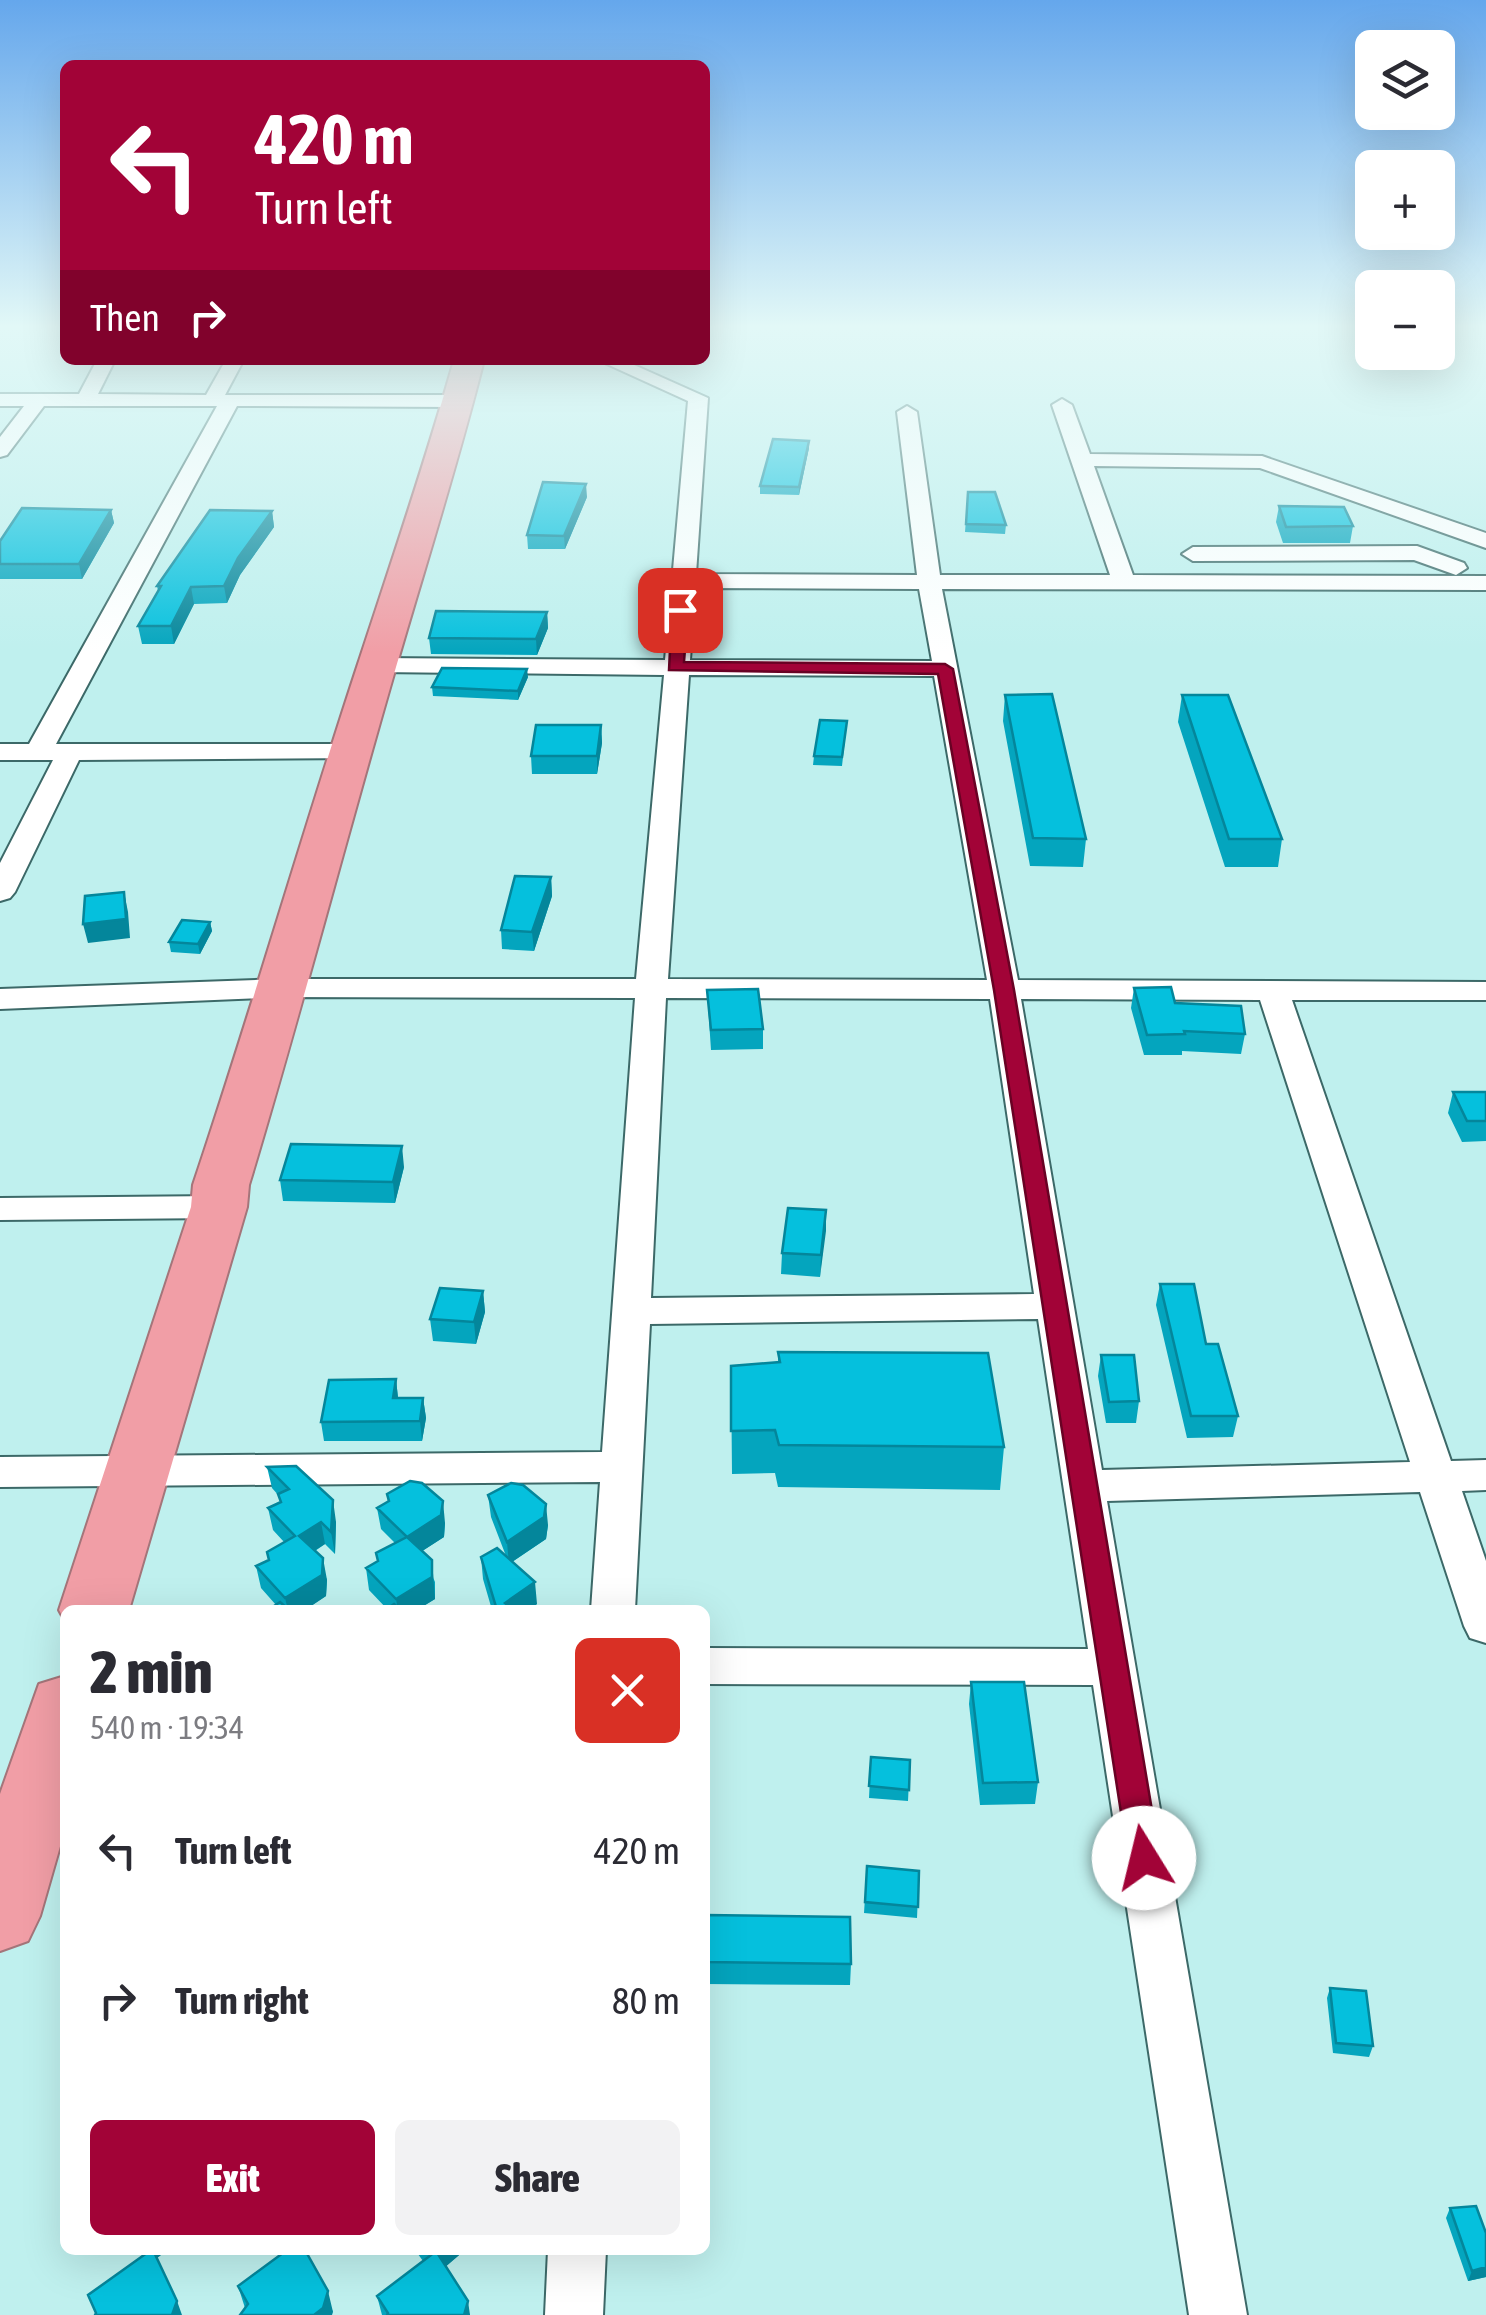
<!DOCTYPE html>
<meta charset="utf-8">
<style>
body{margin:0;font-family:"Asap Condensed",sans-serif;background:#f2f2f3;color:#2b2b33;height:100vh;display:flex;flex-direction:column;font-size:38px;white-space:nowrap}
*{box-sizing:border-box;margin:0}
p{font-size:32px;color:#7c7c81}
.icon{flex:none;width:55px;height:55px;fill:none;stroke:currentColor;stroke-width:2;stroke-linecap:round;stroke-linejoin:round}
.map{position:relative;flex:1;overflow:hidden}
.details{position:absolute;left:60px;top:1605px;width:650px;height:650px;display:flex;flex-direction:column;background:#fff;border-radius:15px;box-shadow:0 10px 40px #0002}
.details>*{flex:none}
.top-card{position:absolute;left:60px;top:60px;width:650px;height:305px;border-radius:15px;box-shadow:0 10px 40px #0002;background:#a20337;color:#fff;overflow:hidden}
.fabs{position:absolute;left:1355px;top:30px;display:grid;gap:20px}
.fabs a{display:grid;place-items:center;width:100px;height:100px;border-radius:15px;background:#fff;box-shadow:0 10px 40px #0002;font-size:50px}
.pin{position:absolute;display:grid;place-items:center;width:85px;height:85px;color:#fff;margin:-42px;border-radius:20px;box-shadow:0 5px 15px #0006}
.me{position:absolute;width:110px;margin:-55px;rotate:351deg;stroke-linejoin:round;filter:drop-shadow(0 0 8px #0008)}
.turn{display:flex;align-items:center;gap:35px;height:210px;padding:0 30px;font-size:45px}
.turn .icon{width:130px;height:130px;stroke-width:2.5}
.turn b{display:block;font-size:70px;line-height:85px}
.then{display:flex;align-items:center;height:95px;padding:0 30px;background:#0003;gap:20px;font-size:38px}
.round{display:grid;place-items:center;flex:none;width:105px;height:105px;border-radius:15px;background:#f2f2f3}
.head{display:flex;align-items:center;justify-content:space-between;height:170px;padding:0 30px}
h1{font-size:60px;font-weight:800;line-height:75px}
.primary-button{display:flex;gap:20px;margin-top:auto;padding:20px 30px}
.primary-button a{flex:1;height:115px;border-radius:15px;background:#a20337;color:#fff;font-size:40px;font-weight:800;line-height:115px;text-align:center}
.primary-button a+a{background:#f2f2f3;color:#2b2b33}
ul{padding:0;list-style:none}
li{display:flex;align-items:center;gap:30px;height:150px;padding:0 30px}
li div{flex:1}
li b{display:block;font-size:38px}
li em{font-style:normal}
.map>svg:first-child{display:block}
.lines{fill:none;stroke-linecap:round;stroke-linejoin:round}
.street-casing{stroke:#3c6968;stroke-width:4}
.highway-casing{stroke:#a4757a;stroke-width:4}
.street{fill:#fff;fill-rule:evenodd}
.highway{fill:#f19ea6;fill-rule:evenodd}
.wall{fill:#04a5be}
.shaded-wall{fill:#04869b}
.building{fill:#05c0dd;stroke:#04869b;stroke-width:2.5}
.route{fill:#a20337;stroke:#690224;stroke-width:2.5}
</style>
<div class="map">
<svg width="1486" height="2315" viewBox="0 0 1486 2315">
<rect width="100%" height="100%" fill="#bff0ee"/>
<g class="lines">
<defs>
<path id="street" d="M97,360h18l-17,34 108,1 17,-30 -2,-5h18l2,5 -16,30h232l10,6 -10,6 -220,-1 -181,338h295l9,2 4,6 -4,6 -281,2 -64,132 -5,6 -10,3v-38l53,-103h-53v-16h29l188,-338h-173l-37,49 -7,2v-20l24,-31h-24v-12h79z
M598,360h25l85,38 -12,176 221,1 -20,-163 10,-6 10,6 23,163h170l-58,-170 10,-6 10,6 18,49 172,2 224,77v15l-226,-80 -166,-2 39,109 353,1v14l-544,-1 76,391 468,2v18h-194l159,461 35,-1v30l-24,1 24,70v82l-16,-5 -6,-12 -44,-134 -313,9 140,814h-58l-96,-630 -388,-1v-36l383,1 -50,-330 -388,5 -15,286h-44l9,-128 -600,5v-30l602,-5 33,-454 -351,-1 -284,12v-20l284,-10h352l28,-304 -287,-3 -12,-7 12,-7 288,2 23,-259zM695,588l224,1 13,72 -242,-1zM689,675l245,1 53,304 -319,-1zM666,998l324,1 44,295 -383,4zM1021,999l239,1 150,462 -308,8z
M1417,546l47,17 3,5 -11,7 -42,-15 -221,1 -11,-7 11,-7z
M219,1196l13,3 5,8 -5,8 -13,3 -219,2v-22z
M548,2250h58l-3,65h-58z"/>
<path id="highway" d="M454,360h30c-26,103 -58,204 -88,307 -50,172 -95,346 -147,518l-2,22 -118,403h-64v11l-6,-11 132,-403 2,-22c58,-173 108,-348 165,-521 33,-101 67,-201 96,-304z
M65,1676v153l-25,87 -12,25 -28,10v-157l39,-110z"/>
</defs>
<use href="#street" class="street-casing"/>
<use href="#highway" class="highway-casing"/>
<use href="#street" class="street"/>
<use href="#highway" class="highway"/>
</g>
<path class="wall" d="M809,448l-10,47 -39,-1v-8z
M968,492l38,33 -1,9 -40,-2z
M587,497l-22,52h-37l-1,-14z
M1279,506l74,20 -3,17h-67l-7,-21z
M111,510l3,13 -32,56h-82v-38z
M272,511l2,16 -34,48 -13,28 -33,1 -20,40h-32l-4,-18 20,-35 -1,-5z
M547,612l1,16 -11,27 -106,-1 -2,-16z
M528,677l-10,23 -85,-4 -1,-9z
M1005,695l81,144 -3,28 -53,-1 -27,-145z
M1182,695l100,144 -4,28h-53l-47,-145z
M847,721l-5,45 -29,-1 1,-9z
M601,725l1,18 -5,31h-65l-1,-18z
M551,877l1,19 -18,55 -32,-2 -1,-19z
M210,922l2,9 -12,23 -29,-2 -2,-10z
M1134,988l41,15 70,31 -4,20 -59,-3v4h-38l-13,-47z
M707,990l56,39v20l-52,1z
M1453,1092h33v49l-24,1 -14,-29z
M404,1167l-9,36 -112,-2 -3,-21z
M826,1210l-6,67 -39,-3 1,-21z
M1160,1284l46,60 32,72 -5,21 -46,1 -31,-133z
M483,1291l2,21 -9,32 -43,-3 -3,-22z
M778,1352l226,95 -4,43 -222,-3 -3,-14 -43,1 -1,-108 47,-3z
M1101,1355l38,46 -3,22h-30l-8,-47z
M396,1379l2,19h25l3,20 -4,23h-98l-3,-19z
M267,1467l69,55 -1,32 -10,-10 -10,7 12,29 -1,16 -21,14h-37l8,-5 -15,-17 -5,-22 13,-6 15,-18 -11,-12 -5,-22 12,-6 -1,-6 -7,-8z
M387,1494l58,29 -1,14 -22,14 13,31v17l-18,11h-32l2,-1 -18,-19 -3,-22 11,-6 18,-19 -14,-14 -4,-21 11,-6z
M488,1495l60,30 -2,14 -34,23 25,42 -9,6h-36l-9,-31 -2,-22 25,-1 -15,-39z
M971,1682l67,100 -3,22 -55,1 -11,-101z
M871,1757l39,3 -2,41 -39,-3z
M867,1866l52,5 -2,47 -53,-5z
M705,1915l146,49 -1,21 -145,-1z
M1330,1988l43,58 -4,11 -36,-4 -6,-55z
M1450,2208l36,69 -18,4 -22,-63z
M281,2250h30l-4,3 26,59 -88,-4 -7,-22 45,-33z
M415,2250h50l-19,16 24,49h-88l-5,-19 46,-35z"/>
<path class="shaded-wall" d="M809,441v7l-10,47v-8z
M586,484l1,13 -22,52 -1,-13z
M111,510l3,13 -32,56 -3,-15z
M272,511l2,16 -34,48 -13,28 -3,-17 14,-28z
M191,587l3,17 -20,40 -3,-18z
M547,612l1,16 -11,27 -1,-16z
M527,669l1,8 -10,23v-9z
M601,725l1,18 -5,31v-18z
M551,877l1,19 -18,55 -2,-19z
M124,892l4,20 2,26 -42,5 -5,-19z
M210,922l2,9 -12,23 -2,-10z
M402,1146l2,21 -9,36 -2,-21z
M826,1210v21l-6,46 1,-22z
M483,1291l2,21 -9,32 -2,-22z
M396,1379l2,19h-5z
M423,1398l3,20 -4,23 -2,-20z
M333,1500l3,22 -1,32 -4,-22z
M443,1501l2,22 -1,14 -34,22 -3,-22z
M546,1504l2,21 -2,14 -37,25 -2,-22z
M321,1522l4,22 -22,14 -4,-22z
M323,1558l4,22 -1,16 -21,14h-17l-3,-12z
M432,1560l3,39 -18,11h-19l-2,-11z
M535,1582l2,22 -9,6h-23v-7z
M149,2250h19l-15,11z
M437,2250h28l-29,25 -4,-21z
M1486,2267v10l-18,4 4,-10z
M328,2291l5,21 -1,3h-18z
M177,2301l5,14h-10z
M468,2301l2,14h-6z"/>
<path class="building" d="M773,439l36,2 -10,46 -39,-1z
M543,482l43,2 -22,52 -37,-1z
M968,492h27l11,33 -40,-1z
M1279,506l65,1 9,19 -67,1z
M22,508l89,2 -32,54h-79v-23z
M210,510l62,1 -34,47 -14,28 -33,1 -20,39h-33l23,-40h-4z
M436,611l111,1 -11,27 -107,-1z
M442,668l85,1 -9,22 -86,-4z
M1052,694l34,145 -53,-1 -28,-143z
M1182,695h46l54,144h-53z
M820,720l27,1 -5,36 -28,-1z
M536,725h65l-4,31h-66z
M515,876l36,1 -19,55 -31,-2z
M124,892l2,27 -43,5 2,-28z
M182,920l28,2 -12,22 -29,-2z
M1171,987l4,16 66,3 4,28 -61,-3 1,3 -38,1 -13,-47z
M758,989l5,40 -52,1 -4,-40z
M1453,1092h33v29h-19z
M291,1144l111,2 -9,36 -113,-2z
M788,1208l38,2 -5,45 -39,-2z
M1160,1284h34l12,60h12l20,72h-47z
M440,1288l43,3 -9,31 -44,-3z
M778,1352l210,1 16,94 -225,-2 -4,-15 -44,1v-65l49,-4z
M1101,1355h33l5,46 -30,1z
M396,1379l-3,19h30l-3,23 -99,1 8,-42z
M296,1466l37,34 -2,32 -10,-10 -22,14 24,22 -1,17 -37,23 -29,-32 13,-6 -2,-8 28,-16 -27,-28 13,-6 -3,-8 11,-5 -22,-22z
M410,1481l12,2 21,18 -2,14 -34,22 -30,-29 12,-7 -2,-7z
M511,1483l12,2 23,19 -2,13 -37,25 -19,-47z
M407,1537l25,23v17l-36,22 -30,-31 12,-7 -2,-8z
M497,1548l38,34 -30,21 8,7h-16l-16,-53z
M280,1602l9,8h-21z
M394,1604l7,6h-16z
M971,1682h53l14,100 -55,1z
M871,1757l39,3 -1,30 -40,-4z
M867,1866l52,5 -1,36 -53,-5z
M705,1915l145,2 1,47 -146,-2z
M1330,1988l36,3 7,55 -37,-3z
M1476,2206l10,27v34l-14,4 -22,-63z
M151,2250h2l24,51 -5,14h-77l1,-2 -8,-18z
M287,2250h18l23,41 -5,17 -9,7h-74l8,-11 -10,-18z
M427,2250h10l-5,4 4,-3 32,50 -4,14h-77l1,-2 -11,-17 54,-41z"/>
<linearGradient id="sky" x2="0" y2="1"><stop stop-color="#65a7ec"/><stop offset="0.5" stop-color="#e2f8f7"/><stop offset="1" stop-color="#e2f8f7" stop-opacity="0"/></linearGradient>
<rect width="1486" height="653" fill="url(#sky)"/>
<path class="route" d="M680,605l8,5 -4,52 261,2 8,5 61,321 146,868 -5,9 -11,4 -12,-4 -4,-9 -134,-868 -56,-316 -269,-4 3,-60z"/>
</svg>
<div class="fabs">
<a><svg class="icon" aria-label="layers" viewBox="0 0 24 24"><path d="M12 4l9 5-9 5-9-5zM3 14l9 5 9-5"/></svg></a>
<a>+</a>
<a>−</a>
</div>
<div class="pin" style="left:680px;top:610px;background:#d93025"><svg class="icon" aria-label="arrive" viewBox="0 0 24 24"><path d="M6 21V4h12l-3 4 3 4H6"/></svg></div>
<svg class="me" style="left:1144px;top:1858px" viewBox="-20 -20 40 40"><circle r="19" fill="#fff"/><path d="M0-13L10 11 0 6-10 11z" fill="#a20337"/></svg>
<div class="top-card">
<div class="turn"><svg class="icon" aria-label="left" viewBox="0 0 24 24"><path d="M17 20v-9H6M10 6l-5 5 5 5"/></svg><div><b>420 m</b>Turn left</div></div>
<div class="then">Then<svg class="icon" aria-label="right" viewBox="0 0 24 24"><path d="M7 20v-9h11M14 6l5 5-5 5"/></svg></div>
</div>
<section class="details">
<div class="head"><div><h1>2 min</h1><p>540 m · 19:34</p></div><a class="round" style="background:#d93025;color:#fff"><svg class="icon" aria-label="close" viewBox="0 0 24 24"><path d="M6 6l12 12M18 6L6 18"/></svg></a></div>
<ul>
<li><svg class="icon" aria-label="left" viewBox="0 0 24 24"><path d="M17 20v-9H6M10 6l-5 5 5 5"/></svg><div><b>Turn left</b></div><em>420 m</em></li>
<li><svg class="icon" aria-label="right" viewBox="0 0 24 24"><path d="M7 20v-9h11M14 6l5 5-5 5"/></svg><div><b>Turn right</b></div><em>80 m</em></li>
</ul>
<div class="primary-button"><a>Exit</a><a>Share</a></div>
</section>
</div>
